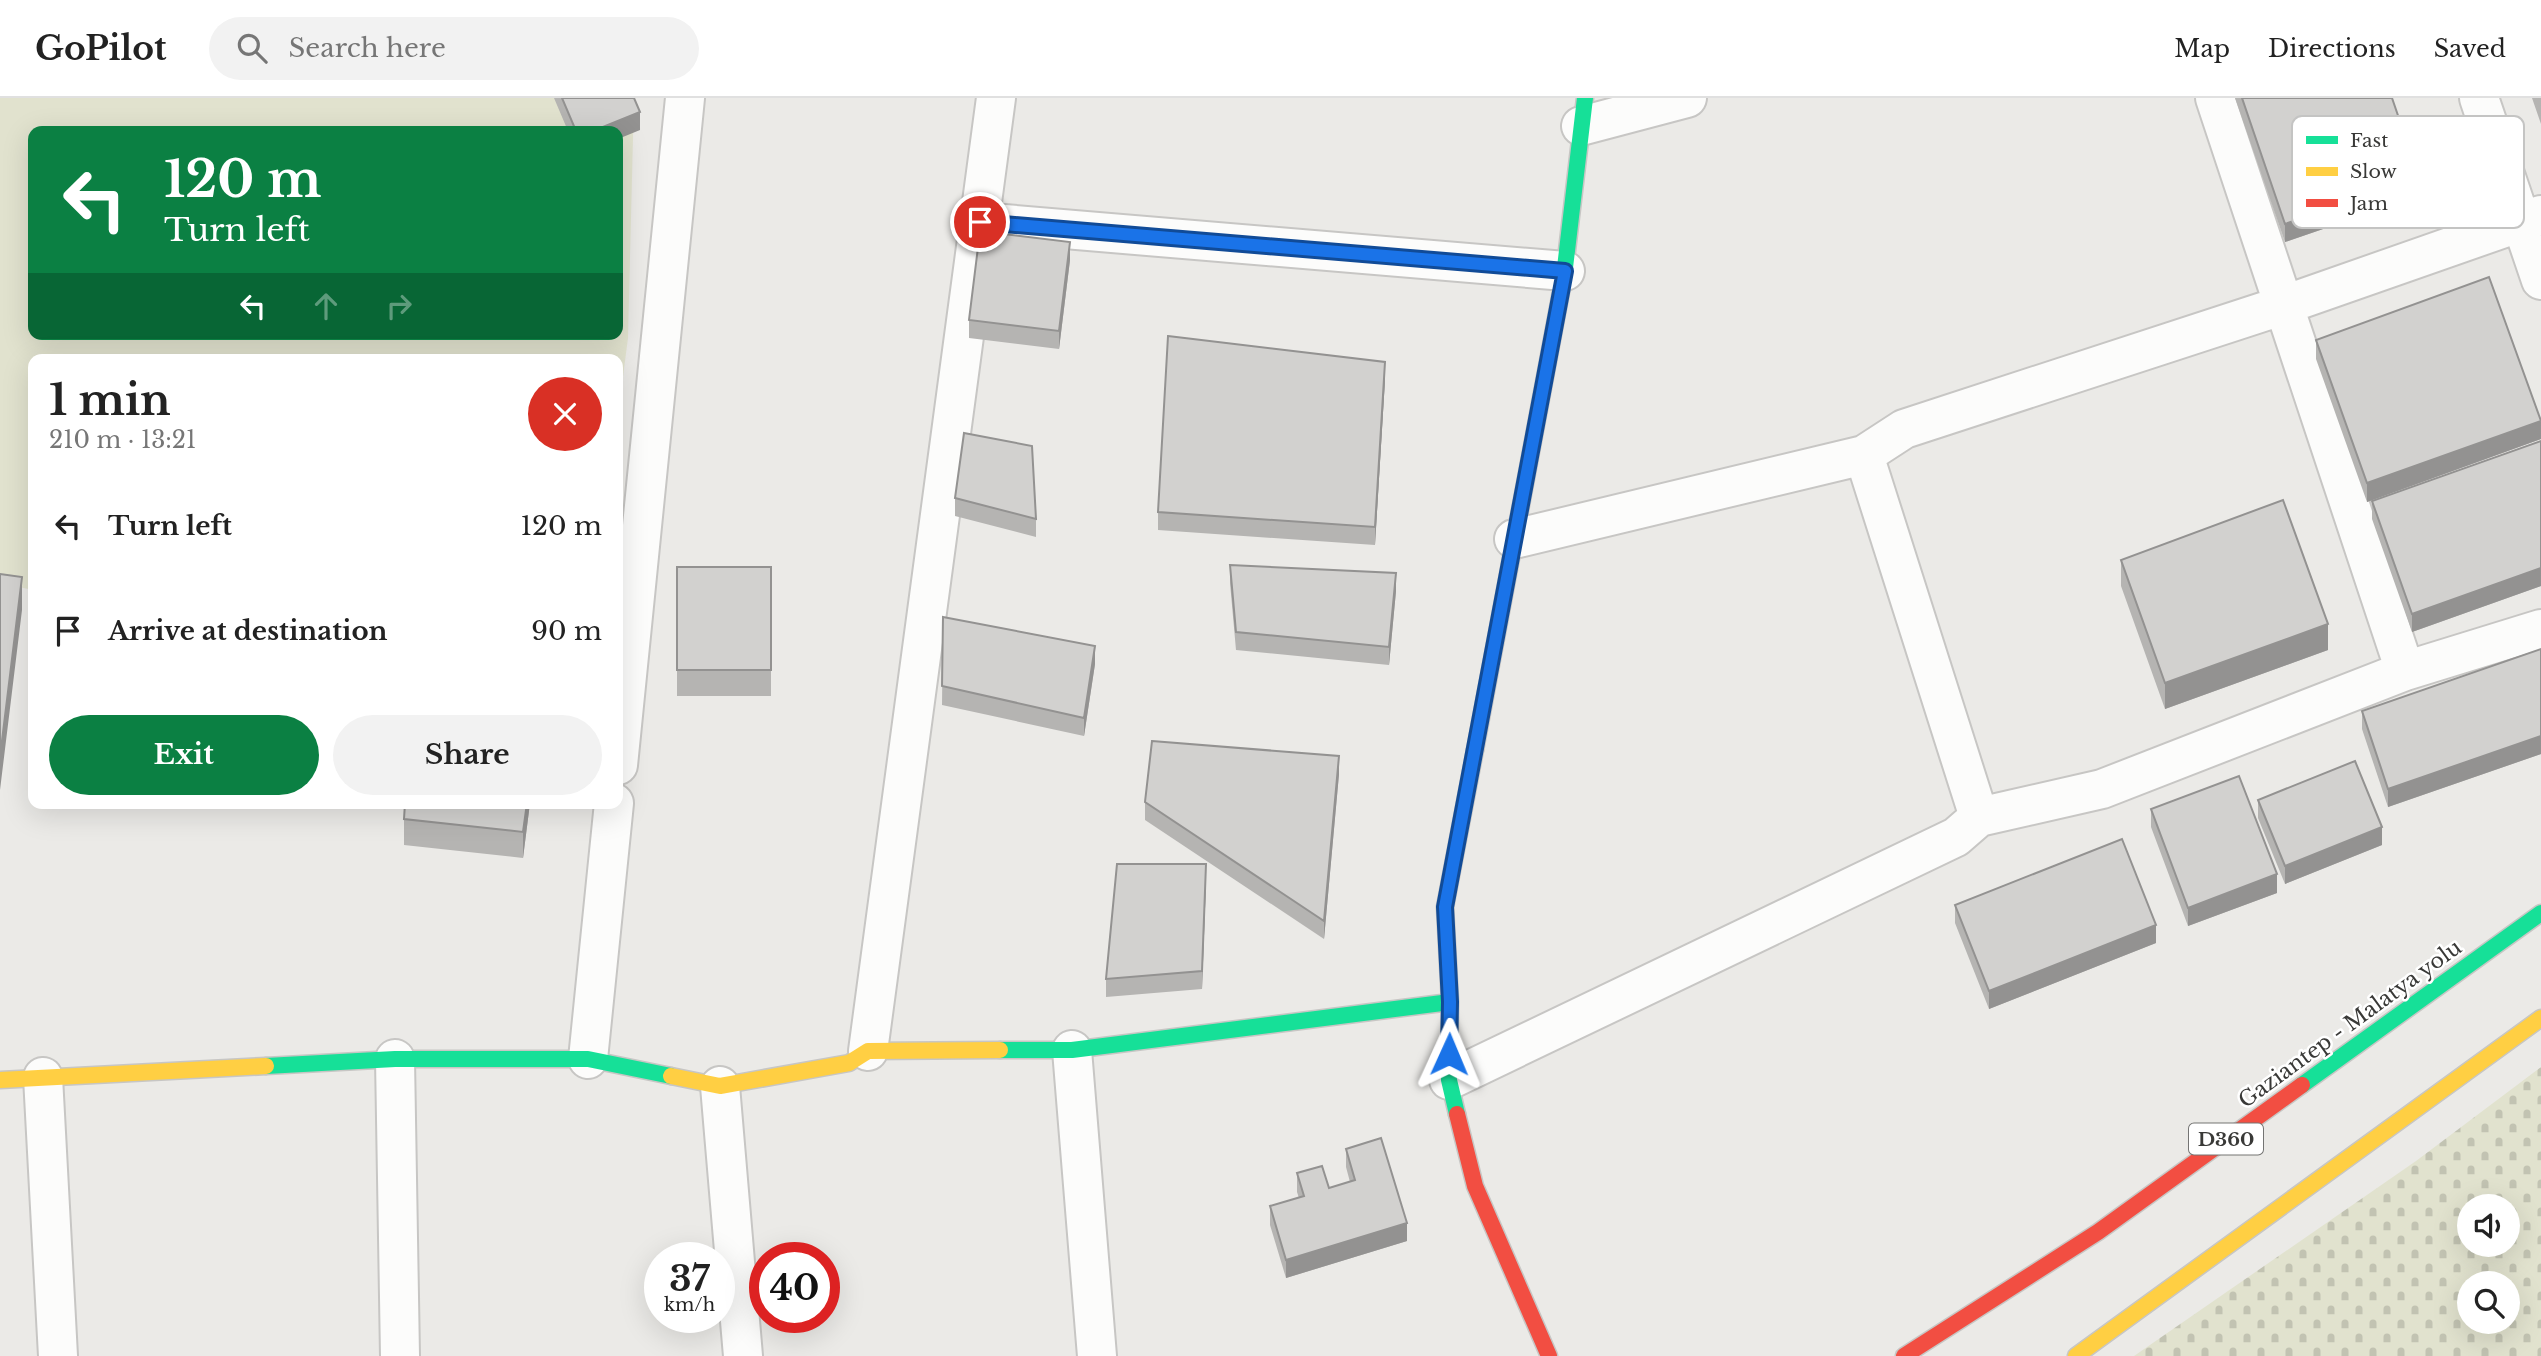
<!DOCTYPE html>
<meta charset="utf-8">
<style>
body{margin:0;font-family:"Libre Baskerville",serif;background:#f2f2f2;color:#222;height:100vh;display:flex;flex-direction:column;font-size:26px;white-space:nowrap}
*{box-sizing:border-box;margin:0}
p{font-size:23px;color:#767676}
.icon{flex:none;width:38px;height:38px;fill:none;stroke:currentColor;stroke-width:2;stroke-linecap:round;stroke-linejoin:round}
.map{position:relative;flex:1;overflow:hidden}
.side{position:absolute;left:28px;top:256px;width:595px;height:455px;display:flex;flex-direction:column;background:#fff;border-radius:14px;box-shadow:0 7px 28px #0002}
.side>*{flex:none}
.hud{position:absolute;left:28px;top:28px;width:595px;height:214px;border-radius:14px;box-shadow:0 7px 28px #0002;background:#0b8043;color:#fff;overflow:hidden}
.fabs{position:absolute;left:2457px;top:1096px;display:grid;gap:14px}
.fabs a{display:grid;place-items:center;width:63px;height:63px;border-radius:50%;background:#fff;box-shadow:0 7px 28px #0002;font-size:35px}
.speed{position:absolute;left:644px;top:1144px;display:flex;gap:14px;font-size:35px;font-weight:700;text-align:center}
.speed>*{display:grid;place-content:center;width:91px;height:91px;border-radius:50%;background:#fff;box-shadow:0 7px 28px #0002;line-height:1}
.speed small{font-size:18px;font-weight:400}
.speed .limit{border:10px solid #d22;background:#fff;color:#111}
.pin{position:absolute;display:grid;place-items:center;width:60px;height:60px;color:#fff;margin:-30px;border:4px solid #fff;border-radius:50%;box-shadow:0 2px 7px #0007}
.me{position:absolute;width:77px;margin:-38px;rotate:1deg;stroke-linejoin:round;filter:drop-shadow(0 0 5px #0008)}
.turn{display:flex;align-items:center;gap:24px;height:147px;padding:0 21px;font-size:32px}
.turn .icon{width:91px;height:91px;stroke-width:2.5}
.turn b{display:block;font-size:49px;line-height:60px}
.lanes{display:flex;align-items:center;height:66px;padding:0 21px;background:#0003;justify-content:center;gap:35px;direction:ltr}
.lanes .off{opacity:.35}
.round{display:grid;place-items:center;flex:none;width:74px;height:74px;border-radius:37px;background:#f2f2f2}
.summary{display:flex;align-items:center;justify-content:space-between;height:119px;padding:0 21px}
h1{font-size:42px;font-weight:800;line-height:52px}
.primary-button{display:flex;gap:14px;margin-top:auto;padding:14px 21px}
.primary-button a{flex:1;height:80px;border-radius:42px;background:#0b8043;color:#fff;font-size:28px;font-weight:800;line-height:80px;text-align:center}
.primary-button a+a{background:#f2f2f2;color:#222}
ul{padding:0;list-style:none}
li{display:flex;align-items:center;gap:21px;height:105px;padding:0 21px}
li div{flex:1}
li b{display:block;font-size:26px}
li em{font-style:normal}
header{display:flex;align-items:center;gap:42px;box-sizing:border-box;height:98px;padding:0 35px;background:#fff;border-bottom:2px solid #e0e0e0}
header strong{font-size:33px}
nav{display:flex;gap:38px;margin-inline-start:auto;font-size:24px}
.search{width:490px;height:63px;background:#f2f2f2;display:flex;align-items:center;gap:18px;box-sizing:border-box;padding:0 24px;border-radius:38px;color:#767676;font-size:26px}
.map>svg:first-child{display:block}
.cemetery{fill:url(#cemetery-stones);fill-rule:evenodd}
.green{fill:#e1e2ce;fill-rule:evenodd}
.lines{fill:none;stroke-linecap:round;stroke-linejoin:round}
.street-casing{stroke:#c7c6c4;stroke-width:42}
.fast-casing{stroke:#c7c6c4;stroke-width:19}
.slow-casing{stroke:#c7c6c4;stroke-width:19}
.jam-casing{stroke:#c7c6c4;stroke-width:19}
.street{stroke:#fcfcfb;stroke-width:38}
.fast{stroke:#16e098;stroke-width:16}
.slow{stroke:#ffcf43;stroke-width:16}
.jam{stroke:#f24e42;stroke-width:16}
.wall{fill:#b5b4b2}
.shaded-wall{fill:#939291}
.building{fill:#d2d1cf;stroke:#939291;stroke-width:2}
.route-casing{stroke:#114b97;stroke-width:18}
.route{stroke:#1a73e8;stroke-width:12}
.labels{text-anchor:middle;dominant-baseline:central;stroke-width:5;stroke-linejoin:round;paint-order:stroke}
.shield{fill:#fff;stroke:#747473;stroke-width:2}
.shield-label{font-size:19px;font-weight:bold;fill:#393937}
.street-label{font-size:21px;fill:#393937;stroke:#fff}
.key{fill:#fff;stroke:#c4c4c3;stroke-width:2}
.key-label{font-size:19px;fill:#393937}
</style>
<header>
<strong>GoPilot</strong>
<div class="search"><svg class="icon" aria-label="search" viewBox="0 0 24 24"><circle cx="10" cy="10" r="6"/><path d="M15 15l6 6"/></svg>Search here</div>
<nav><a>Map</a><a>Directions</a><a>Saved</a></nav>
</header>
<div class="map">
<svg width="2541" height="1258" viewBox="0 0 2541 1258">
<defs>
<pattern id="cemetery-stones" width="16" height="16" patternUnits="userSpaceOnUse" patternTransform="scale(1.75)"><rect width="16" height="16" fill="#e1e2ce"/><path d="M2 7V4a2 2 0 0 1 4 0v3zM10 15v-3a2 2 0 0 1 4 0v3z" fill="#c2c3b2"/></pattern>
</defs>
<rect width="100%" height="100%" fill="#ebeae7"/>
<path class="cemetery" d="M2541,969v289h-407l282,-195zM2469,1108h39v38h-39zM2469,1185h39v38h-39z"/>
<path class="green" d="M0,0h634l-6,240 -10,77v-56h-585v231l-33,-7zM33,33h585v203h-585z"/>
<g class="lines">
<defs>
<path id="street" d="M2215,0l190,573
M2479,0l62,182
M1581,28l106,-28
M980,124l585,49
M1864,357l115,362
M1514,441l350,-84 40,-26 380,-124 257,-90
M618,667l67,-667
M1072,952l25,306
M868,953l128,-953
M395,961l5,297
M588,961l26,-256
M43,979l15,279
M1449,982l507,-243 23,-20 123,-28 303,-118 136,-42
M720,988l23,270"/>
<path id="fast" d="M1564,178l21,-178
M1000,952h72l378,-48
M266,968l129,-7h193l83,17
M2302,987l239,-172
M1457,1016l-8,-34 1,-78 -5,-95 30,-157"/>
<path id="slow" d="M671,978l49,10 129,-23 19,-12 132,-1
M0,982l266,-14
M2076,1258l465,-338"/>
<path id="jam" d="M1475,652l89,-474
M1457,1016l18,72 74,170
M1904,1258l194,-124 204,-147"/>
</defs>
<use href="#street" class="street-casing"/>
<use href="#fast" class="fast-casing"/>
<use href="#slow" class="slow-casing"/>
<use href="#jam" class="jam-casing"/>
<use href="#street" class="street"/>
<use href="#fast" class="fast"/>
<use href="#slow" class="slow"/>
<use href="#jam" class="jam"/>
</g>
<path class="wall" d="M554,0h80l6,32 -22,1h-50z
M2235,0h157l27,98 -134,46z
M2532,0h9v26z
M1070,162l-11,89 -90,-11v-18z
M2316,242l225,99 -174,63 -51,-143z
M1385,282l-10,165 -217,-15v-18z
M2541,343v145l-129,46 -40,-113v-18z
M955,400l81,21v18l-81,-21z
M2121,462l207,90 -163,59 -44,-123z
M1230,467l166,26 -7,74 -153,-15 -6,-67z
M677,469h94v129h-94z
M943,519l152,47 -11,72 -142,-31z
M2541,551v105l-153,53 -26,-78v-18z
M1339,676l-15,165 -179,-119v-18z
M2258,702l124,45 -97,39 -27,-66z
M405,705h125l-7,55 -119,-13v-26z
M2151,711l126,84 -89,33 -37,-99z
M1206,784l-4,107 -96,8v-18z
M1955,807l201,38 -167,66 -34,-86z
M1346,1051l61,92 -121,37 -16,-53v-19l29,-8 -2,-6v-19l32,15 21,-6 -4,-15z"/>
<path class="shaded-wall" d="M640,14v18l-22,9v-8h-25z
M2419,79v19l-134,46v-18z
M1070,144v18l-11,89v-18z
M1385,264v18l-10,165v-18z
M2541,323v18l-174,63v-19z
M2541,470v18l-129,46v-18z
M1396,475v18l-7,74v-18z
M22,479v33l-22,180v-33z
M2328,526v26l-163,59v-26z
M1095,548v18l-11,72v-18z
M2541,638v18l-153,53v-18z
M1339,658v18l-15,165v-18z
M527,705h3l-7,55v-26z
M2382,729v18l-97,39v-18z
M1206,766v18l-4,107v-18z
M2277,776v19l-89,33v-18z
M2156,827v18l-167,66v-18z
M1407,1125v18l-121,37v-18z"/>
<path class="building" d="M562,0h72l6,14 -47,19h-17z
M2242,0h150l27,79 -134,47z
M980,133l90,11 -11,89 -90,-11z
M2489,179l52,144 -174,62 -51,-143z
M1168,238l217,26 -10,165 -217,-15z
M964,335l68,13 4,73 -81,-21z
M2541,343v127l-129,46 -40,-113z
M2283,402l45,124 -163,59 -44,-123z
M1230,467l166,8 -7,74 -153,-15z
M677,469h94v103h-94z
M0,476l22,3 -22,180z
M943,519l152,29 -11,72 -142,-32z
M2541,551v87l-153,53 -26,-78z
M1152,643l187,15 -15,165 -179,-119z
M2355,663l27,66 -97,39 -27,-66z
M2239,678l38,98 -89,34 -37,-99z
M405,705h122l-4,29 -119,-13z
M2122,741l34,86 -167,66 -34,-86z
M1117,766h89l-4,107 -96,8z
M1381,1040l26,85 -121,37 -16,-54 34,-10 -7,-23 25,-7 7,22 26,-8 -9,-31z"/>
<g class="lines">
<defs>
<path id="route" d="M980,124l585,49 -120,636 5,95 -1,52"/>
</defs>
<use href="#route" class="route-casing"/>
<use href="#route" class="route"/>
</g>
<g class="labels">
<rect class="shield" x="2189" y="1025.5" width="74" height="31" rx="5"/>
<g class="shield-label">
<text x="2226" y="1041">D360</text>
</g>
<g class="street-label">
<text transform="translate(2350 926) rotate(-36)">Gaziantep - Malatya yolu</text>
</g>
</g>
<rect x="2292" y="18" width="232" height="112" rx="10" class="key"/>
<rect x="2306" y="38" width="32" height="8" fill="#16e098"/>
<rect x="2306" y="69" width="32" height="9" fill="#ffcf43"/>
<rect x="2306" y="101" width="32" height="8" fill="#f24e42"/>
<g class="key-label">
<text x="2350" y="49">Fast</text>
<text x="2350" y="80">Slow</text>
<text x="2350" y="112">Jam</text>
</g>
</svg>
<div class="fabs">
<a><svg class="icon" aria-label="sound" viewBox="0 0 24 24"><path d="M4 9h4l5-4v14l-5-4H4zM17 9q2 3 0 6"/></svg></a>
<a><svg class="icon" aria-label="search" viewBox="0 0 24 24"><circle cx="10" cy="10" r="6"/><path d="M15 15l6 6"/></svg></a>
</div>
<div class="speed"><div>37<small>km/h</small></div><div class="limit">40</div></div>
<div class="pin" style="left:980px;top:124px;background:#d93025"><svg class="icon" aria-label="arrive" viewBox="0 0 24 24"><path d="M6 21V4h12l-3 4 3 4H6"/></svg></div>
<svg class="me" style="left:1449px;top:956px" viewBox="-20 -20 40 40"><path d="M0-17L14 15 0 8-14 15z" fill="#1a73e8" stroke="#fff" stroke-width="4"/></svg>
<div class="hud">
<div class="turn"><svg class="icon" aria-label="left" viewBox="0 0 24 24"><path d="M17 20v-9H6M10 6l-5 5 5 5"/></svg><div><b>120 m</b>Turn left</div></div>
<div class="lanes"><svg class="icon" aria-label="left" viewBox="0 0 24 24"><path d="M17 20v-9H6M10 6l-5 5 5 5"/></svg><svg class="icon off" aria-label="ahead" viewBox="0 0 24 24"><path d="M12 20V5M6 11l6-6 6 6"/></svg><svg class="icon off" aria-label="right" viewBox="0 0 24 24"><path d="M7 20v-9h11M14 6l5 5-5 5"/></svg></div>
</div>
<section class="side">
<div class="summary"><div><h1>1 min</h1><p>210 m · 13:21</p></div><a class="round" style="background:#d93025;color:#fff"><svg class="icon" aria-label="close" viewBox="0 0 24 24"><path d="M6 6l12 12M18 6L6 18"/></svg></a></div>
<ul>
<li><svg class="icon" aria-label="left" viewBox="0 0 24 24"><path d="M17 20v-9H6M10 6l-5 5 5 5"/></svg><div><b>Turn left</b></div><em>120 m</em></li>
<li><svg class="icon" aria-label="arrive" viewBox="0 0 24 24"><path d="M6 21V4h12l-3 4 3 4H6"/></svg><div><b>Arrive at destination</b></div><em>90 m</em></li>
</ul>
<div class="primary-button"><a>Exit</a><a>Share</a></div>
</section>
</div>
